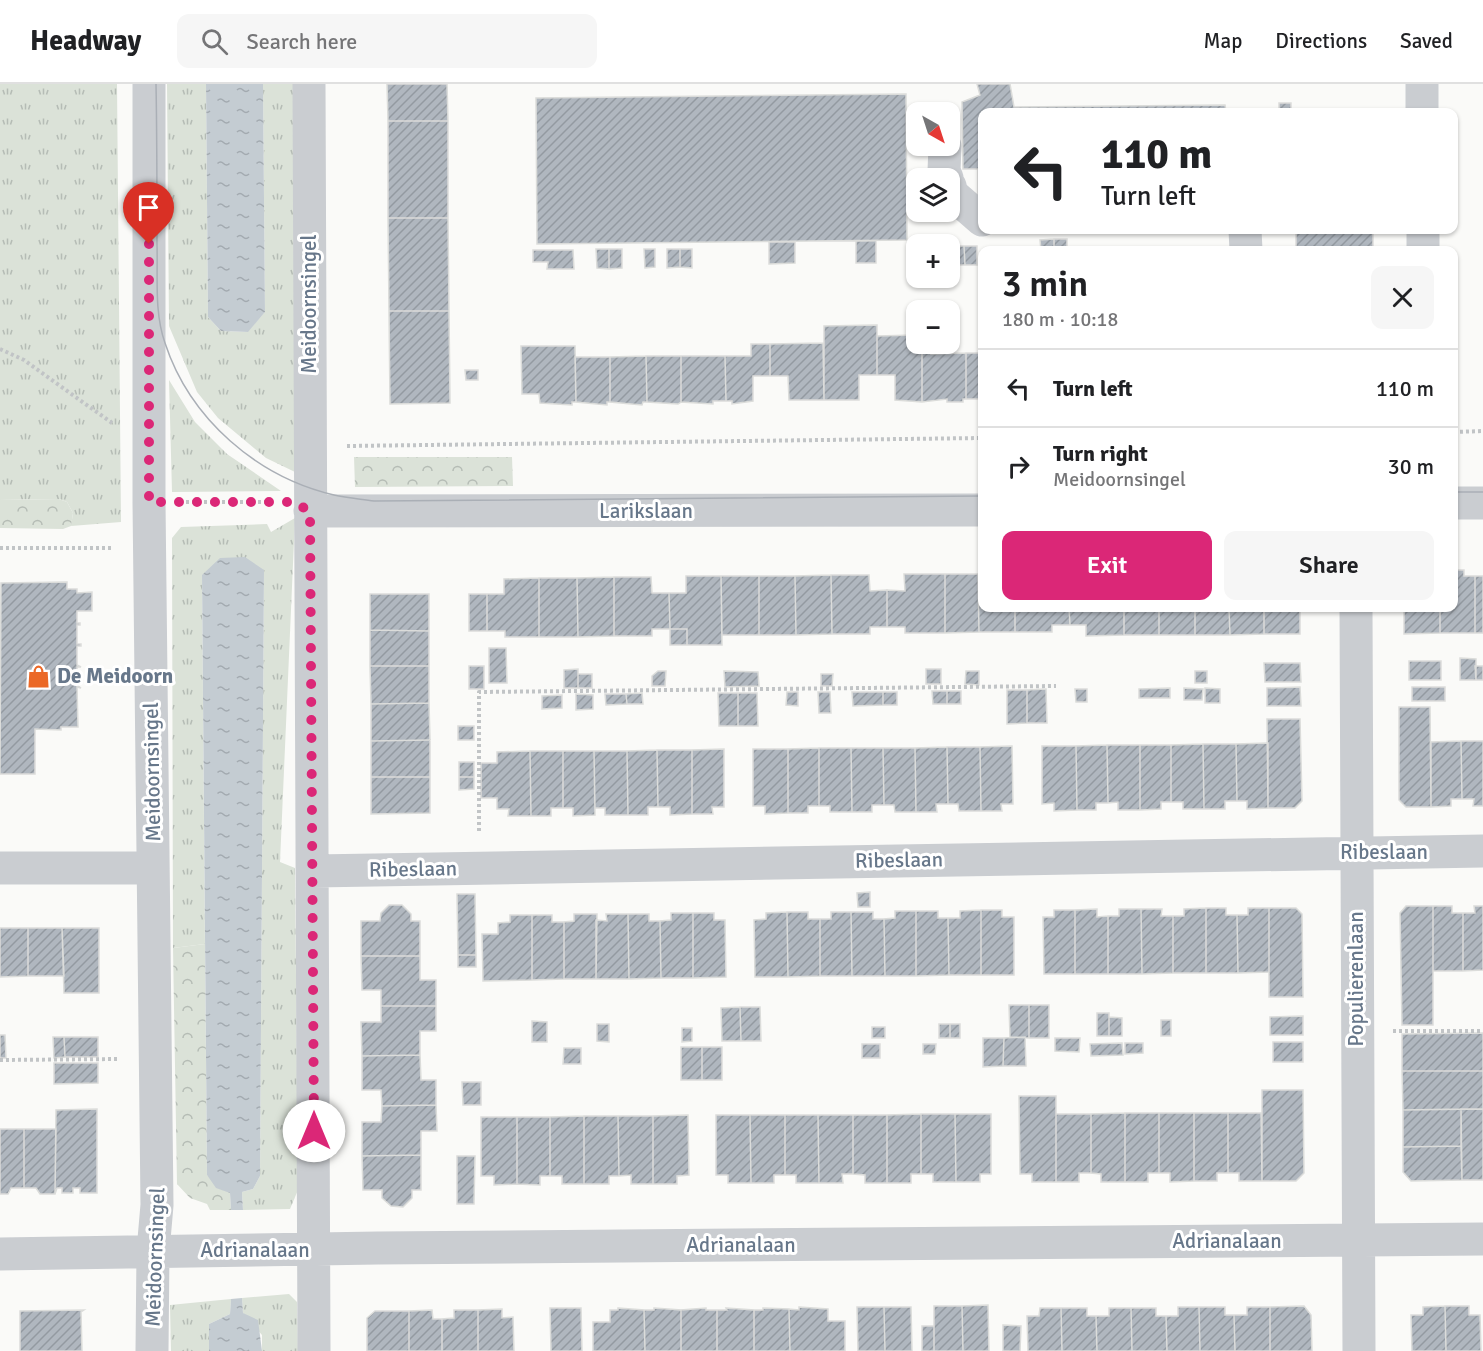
<!DOCTYPE html>
<meta charset="utf-8">
<style>
body{margin:0;font-family:Signika,sans-serif;background:#f6f6f6;color:#202124;height:100vh;display:flex;flex-direction:column;font-size:22px;white-space:nowrap}
*{box-sizing:border-box;margin:0}
p{font-size:20px;color:#757577}
.icon{flex:none;width:33px;height:33px;fill:none;stroke:currentColor;stroke-width:2;stroke-linecap:round;stroke-linejoin:round}
.map{position:relative;flex:1;overflow:hidden}
.side{position:absolute;left:978px;top:162px;width:480px;height:366px;display:flex;flex-direction:column;background:#fff;border-radius:12px;box-shadow:0 2px 4px #0004}
.side>*{flex:none}
.hud{position:absolute;left:978px;top:24px;width:480px;height:126px;border-radius:12px;box-shadow:0 2px 4px #0004;background:#fff;color:#202124;overflow:hidden}
.needle{width:39px;rotate:141deg}
.controls{position:absolute;left:906px;top:18px;display:grid;gap:12px}
.controls a{display:grid;place-items:center;width:54px;height:54px;border-radius:12px;background:#fff;box-shadow:0 2px 4px #0004;font-size:30px}
.pin{position:absolute;display:grid;place-items:center;width:51px;height:51px;color:#fff;margin:-62px -26px;border-radius:50% 50% 50% 0;rotate:-45deg;box-shadow:0 0 6px #0007}
.pin .icon{rotate:45deg}
.me{position:absolute;width:66px;margin:-33px;rotate:0deg;stroke-linejoin:round;filter:drop-shadow(0 0 4px #0008)}
.turn{display:flex;align-items:center;gap:21px;height:126px;padding:0 24px;font-size:27px}
.turn .icon{width:78px;height:78px;stroke-width:2.5}
.turn b{display:block;font-size:42px;line-height:51px}
.round{display:grid;place-items:center;flex:none;width:63px;height:63px;border-radius:12px;background:#f6f6f6}
.head{display:flex;align-items:center;justify-content:space-between;height:102px;padding:0 24px}
h1{font-size:36px;font-weight:600;line-height:45px}
.action{display:flex;gap:12px;margin-top:auto;padding:12px 24px}
.action a{flex:1;height:69px;border-radius:12px;background:#db2777;color:#fff;font-size:24px;font-weight:600;line-height:69px;text-align:center}
.action a+a{background:#f6f6f6;color:#202124}
ul{padding:0;list-style:none}
li{display:flex;align-items:center;gap:18px;height:78px;padding:0 24px;border-top:2px solid #e0e0e0}
li div{flex:1}
li b{display:block;font-size:22px}
li em{font-style:normal}
header{display:flex;align-items:center;gap:36px;box-sizing:border-box;height:84px;padding:0 30px;background:#fff;border-bottom:2px solid #e0e0e0}
header strong{font-size:28px}
nav{display:flex;gap:33px;margin-inline-start:auto;font-size:21px}
.search{width:420px;height:54px;background:#f6f6f6;display:flex;align-items:center;gap:15px;box-sizing:border-box;padding:0 21px;border-radius:12px;color:#757577;font-size:22px}
.map>svg:first-child{display:block}
.grass{fill:url(#grass-tufts)}
.forest{fill:url(#forest-crowns)}
.water{fill:url(#water-ripples)}
.building{fill:url(#building-hatch);stroke:#dbdcda;stroke-width:1.5}
.lines{fill:none;stroke-linecap:round;stroke-linejoin:round}
.path{stroke:#c1c4c6;stroke-width:4;stroke-dasharray:3 3;stroke-linecap:butt}
.minor{stroke:#cacdd1;stroke-width:33}
.tram{stroke:#aaafb6;stroke-width:1.5}
.route{stroke:#db2777;stroke-width:10;stroke-dasharray:0 18}
.labels{text-anchor:middle;dominant-baseline:central;stroke-width:6;stroke-linejoin:round;paint-order:stroke}
.street-label{font-size:21px;fill:#67778a;stroke:#fff}
.poi-label{font-size:21px;font-weight:bold;fill:#67778a;stroke:#fff;text-anchor:start}
</style>
<header>
<strong>Headway</strong>
<div class="search"><svg class="icon" aria-label="search" viewBox="0 0 24 24"><circle cx="10" cy="10" r="6"/><path d="M15 15l6 6"/></svg>Search here</div>
<nav><a>Map</a><a>Directions</a><a>Saved</a></nav>
</header>
<div class="map">
<svg width="1483" height="1267" viewBox="0 0 1483 1267">
<defs>
<pattern id="grass-tufts" width="24" height="20" patternUnits="userSpaceOnUse" patternTransform="scale(1.5)"><rect width="24" height="20" fill="#dbe2d8"/><path d="M3 7l-1-3M5 7V3M7 7l1-3M15 17l-1-3M17 17v-4M19 17l1-3" fill="none" stroke="#b5bcb5"/></pattern>
<pattern id="forest-crowns" width="20" height="18" patternUnits="userSpaceOnUse" patternTransform="scale(1.5)"><rect width="20" height="18" fill="#dbe2d8"/><path d="M2 6a3 3 0 1 1 6 0M12 15a3 3 0 1 1 6 0" fill="none" stroke="#b5bcb5"/></pattern>
<pattern id="water-ripples" width="26" height="14" patternUnits="userSpaceOnUse" patternTransform="scale(1.5)"><rect width="26" height="14" fill="#c4ccd2"/><path d="M2 4q2-2 4 0t4 0M15 11q2-2 4 0t4 0" fill="none" stroke="#a3aab0"/></pattern>
<pattern id="building-hatch" width="6" height="6" patternUnits="userSpaceOnUse" patternTransform="scale(1.5)"><rect width="6" height="6" fill="#b0b7bf"/><path d="M-1 1l2-2M0 6l6-6M5 7l2-2" fill="none" stroke="#939aa1"/></pattern>
</defs>
<rect width="100%" height="100%" fill="#fafaf8"/>
<path class="grass" d="M0,0h117l4,438 -50,4 2,-13 -6,-11 -8,-3 -59,1z
M167,0h39l2,233 13,14 26,1 18,-20 -2,-228h30l2,388 -29,-14 -48,-40 -21,-26 -28,-66z
M169,296l26,42 32,32 54,37 -109,1z
M295,434l-15,344 15,6 3,322 -8,19 -47,1 -1,-18 11,-3 7,-13 4,-606 -62,5 3,369 -32,4 -1,-410 9,-11 86,-3 4,8z
M289,1210l8,8 1,49h-36v-16l-19,-22 -1,-15z
M231,1215l-1,15 -21,10v27h-38l-1,-46z"/>
<path class="forest" d="M354,373h158l1,29 -158,1z
M59,415l8,3 6,11 -2,13 -8,3 -63,-1v-28z
M205,860l2,231 23,17 1,18h-21l-3,-6 -17,-6 -13,-14 -4,-236z"/>
<path class="water" d="M206,0h57l2,228 -17,20 -27,-1 -13,-14z
M245,473l19,13 -4,606 -7,13 -11,3 1,18h-12l-1,-17 -14,-5 -9,-13 -5,-600 18,-17z
M242,1214l1,15 15,7 4,31h-53v-27l21,-10 1,-15z"/>
<path class="building" d="M387,0h60l1,37h-60z
M977,0h33l4,23 211,-2 1,7h-244v91h-4v-34h-15l-1,-67 18,-7z
M906,10l1,146 -370,4 -1,-146z
M1279,19h12v7l76,-1v3h-126v-2h38z
M388,37h60v97h-60z
M388,134h60l1,93h-60z
M1296,146h77v20h-77z
M1054,155h13v11h-13z
M1054,155v11h-13l-1,-10z
M856,157h20v22h-20z
M769,158h26v21l-26,1z
M951,162h13l1,19h-14z
M964,162h13v19h-12z
M596,165h13v20l-12,-1z
M609,165h13v19l-13,1z
M644,165h11v18l-10,1z
M667,165h13v18l-13,1z
M680,165h12v19l-12,-1z
M533,166h40l1,19h-27l1,-7h-15z
M389,227h60l1,92 -60,1z
M877,241v50h-18v25h-35v-74z
M916,251v9h6v58l-27,-2v-25h-18v-39z
M823,259l1,57h-35l-1,-24h-18v-32z
M751,260h19v32h-17v25l-21,3v-3h-6l-1,-45h26z
M922,260h9v10l35,-1v46h-3v3h-16v-3l-25,3z
M521,262h54l1,56h-4v3l-32,-2 -1,-9h-17z
M966,269h16v49v-3h-16z
M646,272l1,46h-4l-1,3 -32,-3v-45z
M646,272h35v46l-3,2 -31,-2z
M681,272h44l1,45h-13v3l-32,-2z
M575,273h35v45h-3v3l-31,-3z
M465,286h13v10h-12z
M1454,486h10v6h11v57h-35v-25h14z
M904,490h41v59h-40v-6h-18v-37l18,1z
M945,490h33l1,58 -34,1z
M978,490h4v34h33v24h-36z
M831,491l1,59 -36,1 -1,-59z
M831,491h38l1,16 17,-1v37h-17v7h-38z
M686,492h35l1,69h-35v-16h-17l-1,-36h17z
M721,492h38v59h-37z
M759,492h36l1,59h-37z
M1475,492h8v57h-8z
M614,493v59l-36,1 -1,-59z
M614,493h37l1,16h17l1,36h-18v7h-38z
M539,494h38l1,59h-39z
M539,494v59h-34v-6h-18v-37h17v-15z
M67,498v7h10v4l15,-1v19h-15v12h3v2h-3v19h4v2h-4v19l4,2h-4v18l4,3 -4,-1 1,40h-17v3l-26,-1v45h-35l1,-191z
M370,510h59v37l-59,-1z
M469,510h18v37h-18z
M1015,524h54l1,17h-18v7h-37z
M1069,524h55v27l-38,1v-11h-16z
M1124,524h35v27h-35z
M1159,524h36v27h-36z
M1195,524h34l1,27h-35z
M1229,524h35v26l-34,1z
M1264,524h36v26h-36z
M1404,524h36v25l-36,1z
M670,545h17v16h-17z
M370,546l59,1v35h-59z
M489,564h17l1,35h-18z
M1460,574l16,1v21h-16z
M1409,577h32v19h-32z
M1264,579h36l1,19h-36z
M370,582h59v37l-58,1z
M469,582h15v23h-15z
M1475,582h8v14h-7z
M578,585v19h-14v-18z
M926,585h15v15h-15z
M658,587h8l-1,15h-13v-10z
M724,587l34,1 1,14 -34,1z
M966,587h13v14l-14,-1z
M1195,587h12v12h-12z
M578,590h14v14h-14z
M821,590h12l-1,12h-11z
M1300,603l1,19h-34v-18z
M1412,603h33v14h-33z
M1170,604v10h-31v-9z
M1184,604l19,1 -1,11h-18z
M1205,604l15,1v14h-15z
M1046,605l1,34h-20v-33z
M1075,605h12v13h-11z
M1007,606h20v33l-20,1z
M932,607h15v13h-14z
M947,607h14v13h-14z
M787,608h11v14l-12,-1z
M818,608h12l1,21h-12z
M852,608h31v13l-30,1z
M883,608h14v13h-14z
M642,609l1,11h-16l-1,-10z
M718,609h20v33h-19z
M738,609h19l1,33h-20z
M576,610l17,1v14l-17,1z
M605,610h21l1,10 -21,1z
M562,611v13l-20,1v-13z
M429,619l1,37 -59,1v-37z
M1399,623h31l1,100h-25l-7,-7z
M1267,635h33l2,82 -7,7h-27z
M458,642h16v14h-16z
M430,656v37h-59v-36z
M1461,657h22v65h-10l1,-7h-12z
M1461,657l1,58h-11v7l-20,1v-65z
M1268,659v65l-21,1v-8h-10l-1,-57z
M1203,660h33l1,57h-12v8h-21z
M1203,660l1,65h-21v-7h-12v-57z
M1107,661l1,58h-12v7h-19l-1,-64z
M1107,661h33v65h-22v-8l-10,1z
M1140,661h31v57h-10v7l-21,1z
M1012,662l1,58h-12l1,7h-21l-1,-64z
M1042,662h34l1,64 -23,1v-8l-12,1z
M947,663l1,57h-12l1,8h-21l-1,-64z
M947,663h33l1,64h-22l-1,-7h-10z
M819,664h32l1,64h-22v-6h-11z
M819,664v58h-11v7h-20v-64z
M851,664h32l1,57h-12v7h-20z
M883,664h32l1,64h-21l-1,-7h-10z
M724,665v58h-12l1,7h-21v-64z
M753,665h35v64l-23,1v-8h-12z
M657,666h35v64l-22,1v-8h-12z
M657,666l1,57h-10v8h-20l-1,-64z
M530,667l1,65h-23l1,-7h-12v-11h-16v-35h16v-11z
M530,667h33v57h-12v8h-20z
M563,667h31l1,64 -22,1v-8h-10z
M594,667h33l1,64h-23v-7h-10z
M459,678h15v15h-15z
M371,693h59v36l-59,1z
M459,693h15v12l-15,1z
M870,808v15h-12l-1,-14z
M457,810h18l1,61h-18z
M389,821h13l9,9v7h9v35h-59v-35h19l1,-8z
M1406,822h27v119h-31l-2,-112z
M1433,822h19v7h11v58h-30z
M1474,822h9v64l-20,1v-58h12z
M1206,824v65h-33v-57h11v-7z
M1206,824h20v7h11l1,58h-32z
M1248,824h21v64l-31,1 -1,-58h11z
M1269,824h27l6,6 1,83h-34z
M1097,825v8l11,-1v58h-33v-64z
M1119,825h22l1,65h-34v-58h11z
M1141,825h21l-1,7h12v57l-31,1z
M981,826h21v7h12v58h-33z
M981,826v65h-32l-1,-57h12v-7z
M1054,826h21v64h-31l-1,-57h11z
M895,827h21v65h-31l-1,-57 11,-1z
M916,827h22v7h10l1,57 -33,1z
M787,828h21v7h12v57l-32,1z
M787,828l1,65h-33l-1,-57 12,-1v-6z
M831,828h20l1,64h-32v-57h11z
M851,828h22v7h11l1,57h-33z
M671,829h22v65h-32l-1,-57 11,-1z
M693,829h21v7h11l1,57 -33,1z
M574,830h23l-1,65h-32v-57l10,-1z
M606,830h22l1,65h-33v-59l11,1z
M628,830h21v7h11l1,57 -32,1z
M510,831h22v65l-49,1 -1,-47h16v-11l12,-1z
M532,831h20v7h12v57l-32,1z
M0,844h28v48l-28,1z
M28,844h34l2,48h-36z
M62,844h37v65h-35z
M458,871h18v12h-18z
M361,872h59v24h16v26h-55v-16h-19z
M1009,921h20v33l-19,-1z
M1029,921h20v33h-20z
M381,922h55v25h-16v24l-58,1 -1,-34h20z
M740,923l1,34h-19l-1,-33z
M740,923h20l1,34h-20z
M1097,929h12v23h-12z
M1303,932v19h-33v-18z
M1109,933l13,1v18h-13z
M1161,936h10v16h-10z
M532,937l15,1v20h-15z
M597,940h12v18l-12,-1z
M939,940h11v14h-11z
M950,940h10v14h-10z
M872,943h13v11h-13z
M682,944h10v13l-10,1z
M1483,949v38h-81v-37z
M0,951h5l1,23h-6z
M53,953h11l1,20 -11,1z
M64,953h34v20h-33z
M1025,953l1,29h-23l1,-28z
M983,954h21l-1,28 -20,1z
M1055,954h25l-1,14 -24,-1z
M1273,958h30v20h-30z
M1122,959l1,12 -32,1 -1,-12z
M1125,959h18v10l-18,1z
M862,960h18v14h-18z
M923,960h13l-1,10h-12z
M681,963h21v33h-21z
M702,963h20v33h-20z
M564,964h17v16h-18z
M420,971l1,25h15v25l-54,1 -1,-16h-19v-34z
M54,979h44v20l-44,1z
M1402,987h81v38l-80,1z
M462,998h19v23h-18z
M1262,1006h41l1,83 -8,8h-34z
M1019,1012h37v86h-24v-8h-12z
M436,1021l1,26h-16v24l-59,1v-34h19l1,-16z
M97,1025v84h-17v-5h-7v5h-11v-5h-5l-2,6 1,-84z
M1461,1025v37l-58,1v-37z
M1461,1025h22v71h-21z
M1125,1029h34v60h-11v9h-23z
M1125,1029v69h-24v-8l-10,-1v-59z
M1159,1029h35v68l-24,1v-9h-11z
M1194,1029h34v60h-11v8h-23z
M1228,1029h33l1,68h-23v-8h-11z
M921,1030h34l1,68h-23v-8h-12z
M921,1030v60h-10v9h-24v-68z
M955,1030h36v60h-11v8h-24z
M1056,1030h35v59h-12v9h-23z
M688,1031l1,60 -12,1v8h-24v-68z
M716,1031h34l1,68h-23v-8h-12z
M750,1031h35v60h-11v8h-23z
M785,1031h33l1,68h-23v-8h-11z
M818,1031h35v59h-11l1,9h-24z
M853,1031h34v68h-22v-8l-12,-1z
M584,1032v68h-22v-8h-12v-59z
M584,1032h34l1,60h-10v8h-25z
M618,1032h35v68h-22v-9l-12,1z
M481,1033h36v67l-23,1v-9h-13z
M517,1033h33v59h-10v9l-23,-1z
M0,1045h24v59h-13l-3,6h-8z
M24,1045h32l-1,65h-15l-4,-6h-12z
M1461,1062l1,34 -51,1 -8,-9v-25z
M421,1071v35h-9v8l-9,9 -12,-1 -9,-8v-8h-19l-1,-34z
M457,1072h18l-1,48h-17z
M988,1221l1,46h-26l-1,-45z
M934,1222h28l1,45h-29z
M1304,1222l7,9 1,36h-42v-44z
M1445,1222h24v9h11l1,36h-35z
M1445,1222l1,45h-34l-1,-36h12v-8z
M799,1223l29,2v12h17v30h-55l-1,-42 10,1z
M857,1223h27l1,44h-27z
M884,1223h27l1,44h-27z
M1178,1223h21l1,44h-33l-1,-35h12z
M1199,1223h26v8h9l1,36h-35z
M1247,1223h23v44h-35l-1,-36h13z
M550,1224h31l1,43h-31z
M618,1224l26,2 1,41h-52v-29h17v-12h8z
M654,1224l27,2v41h-36l-1,-41h10z
M706,1224v2h11v41h-36v-41z
M726,1224l28,2v41h-37v-41h10z
M763,1224l26,1 1,42h-36v-41h9z
M1040,1224h21l1,43h-34l-1,-35h12z
M1061,1224h26v8h9l1,35h-35z
M1109,1224h22l1,43h-35l-1,-35h13z
M1131,1224h25v8h10l1,35h-35z
M502,1225v9l11,-1 1,34h-36v-41z
M84,1226l-3,2 1,39h-62v-40z
M432,1226l1,9h9v32h-33v-40z
M454,1226h24v41h-36v-32l12,-1z
M375,1227h34v40h-42v-33z
M1003,1241l18,1 -1,25h-17z
M922,1242h12v25h-12z"/>
<g class="lines">
<path class="path" d="M0,265l24,11 88,63
M1454,348l29,-1
M347,362l635,-8
M186,418h89
M0,464h113
M479,747v-139l577,-6
M1393,947h90
M0,976l120,-1"/>
<path class="minor" d="M149,0v418l8,703 -4,46 -1,100
M309,0l5,1267
M1422,0v28
M945,62l-1,25 3,7
M950,102l2,8 30,26
M1245,146l1,20
M1423,146v20
M1454,419h29
M310,427l672,-1
M1356,524l3,743
M0,784h153
M314,787l1169,-20
M0,1170l378,-6 1105,-9"/>
<path class="tram" d="M156,0c1,53 1,106 1,160 1,32 -3,68 8,99 25,76 92,134 169,152 13,3 27,4 40,6l608,-5
M1454,408h29"/>
</g>
<g class="lines">
<path class="route" d="M149,160v258h146l15,10 4,619"/>
</g>
<defs>
<symbol id="shop-bare" viewBox="-9 -9 18 18"><path d="M-5-2.5h2.3a2.7 3.5 0 0 1 5.4 0H5L5.5 6h-11ZM-1.5-2.5h3a1.5 2.3 0 0 0-3 0Z" fill="#eb6826" stroke="#fff" stroke-width="2.5" paint-order="stroke"/></symbol>
</defs>
<g fill-rule="evenodd">
<use href="#shop-bare" x="22" y="576" width="33" height="33"/>
</g>
<g class="labels">
<g class="street-label">
<text transform="translate(309 220) rotate(-90)">Meidoornsingel</text>
<text x="646" y="427">Larikslaan</text>
<text transform="translate(152 688) rotate(-91)">Meidoornsingel</text>
<text x="1384" y="768">Ribeslaan</text>
<text transform="translate(899 776) rotate(-1)">Ribeslaan</text>
<text transform="translate(413 785) rotate(-1)">Ribeslaan</text>
<text transform="translate(1356 895) rotate(-90)">Populierenlaan</text>
<text x="1227" y="1157">Adrianalaan</text>
<text x="741" y="1161">Adrianalaan</text>
<text x="255" y="1166">Adrianalaan</text>
<text transform="translate(155 1173) rotate(-88)">Meidoornsingel</text>
</g>
<g class="poi-label">
<text x="57" y="592">De Meidoorn</text>
</g>
</g>
</svg>
<div class="controls">
<a><svg class="needle" viewBox="-14 -14 28 28"><path d="M0-13l5 13h-10z" fill="#e53935"/><path d="M0 13l5-13h-10z" fill="#757577"/></svg></a>
<a><svg class="icon" aria-label="layers" viewBox="0 0 24 24"><path d="M12 4l9 5-9 5-9-5zM3 14l9 5 9-5"/></svg></a>
<a>+</a>
<a>−</a>
</div>
<div class="pin" style="left:149px;top:160px;background:#d93025"><svg class="icon" aria-label="arrive" viewBox="0 0 24 24"><path d="M6 21V4h12l-3 4 3 4H6"/></svg></div>
<svg class="me" style="left:314px;top:1047px" viewBox="-20 -20 40 40"><circle r="19" fill="#fff"/><path d="M0-13L10 11 0 6-10 11z" fill="#db2777"/></svg>
<div class="hud">
<div class="turn"><svg class="icon" aria-label="left" viewBox="0 0 24 24"><path d="M17 20v-9H6M10 6l-5 5 5 5"/></svg><div><b>110 m</b>Turn left</div></div>
</div>
<section class="side">
<div class="head"><div><h1>3 min</h1><p>180 m · 10:18</p></div><a class="round"><svg class="icon" aria-label="close" viewBox="0 0 24 24"><path d="M6 6l12 12M18 6L6 18"/></svg></a></div>
<ul>
<li><svg class="icon" aria-label="left" viewBox="0 0 24 24"><path d="M17 20v-9H6M10 6l-5 5 5 5"/></svg><div><b>Turn left</b></div><em>110 m</em></li>
<li><svg class="icon" aria-label="right" viewBox="0 0 24 24"><path d="M7 20v-9h11M14 6l5 5-5 5"/></svg><div><b>Turn right</b><p>Meidoornsingel</p></div><em>30 m</em></li>
</ul>
<div class="action"><a>Exit</a><a>Share</a></div>
</section>
</div>
